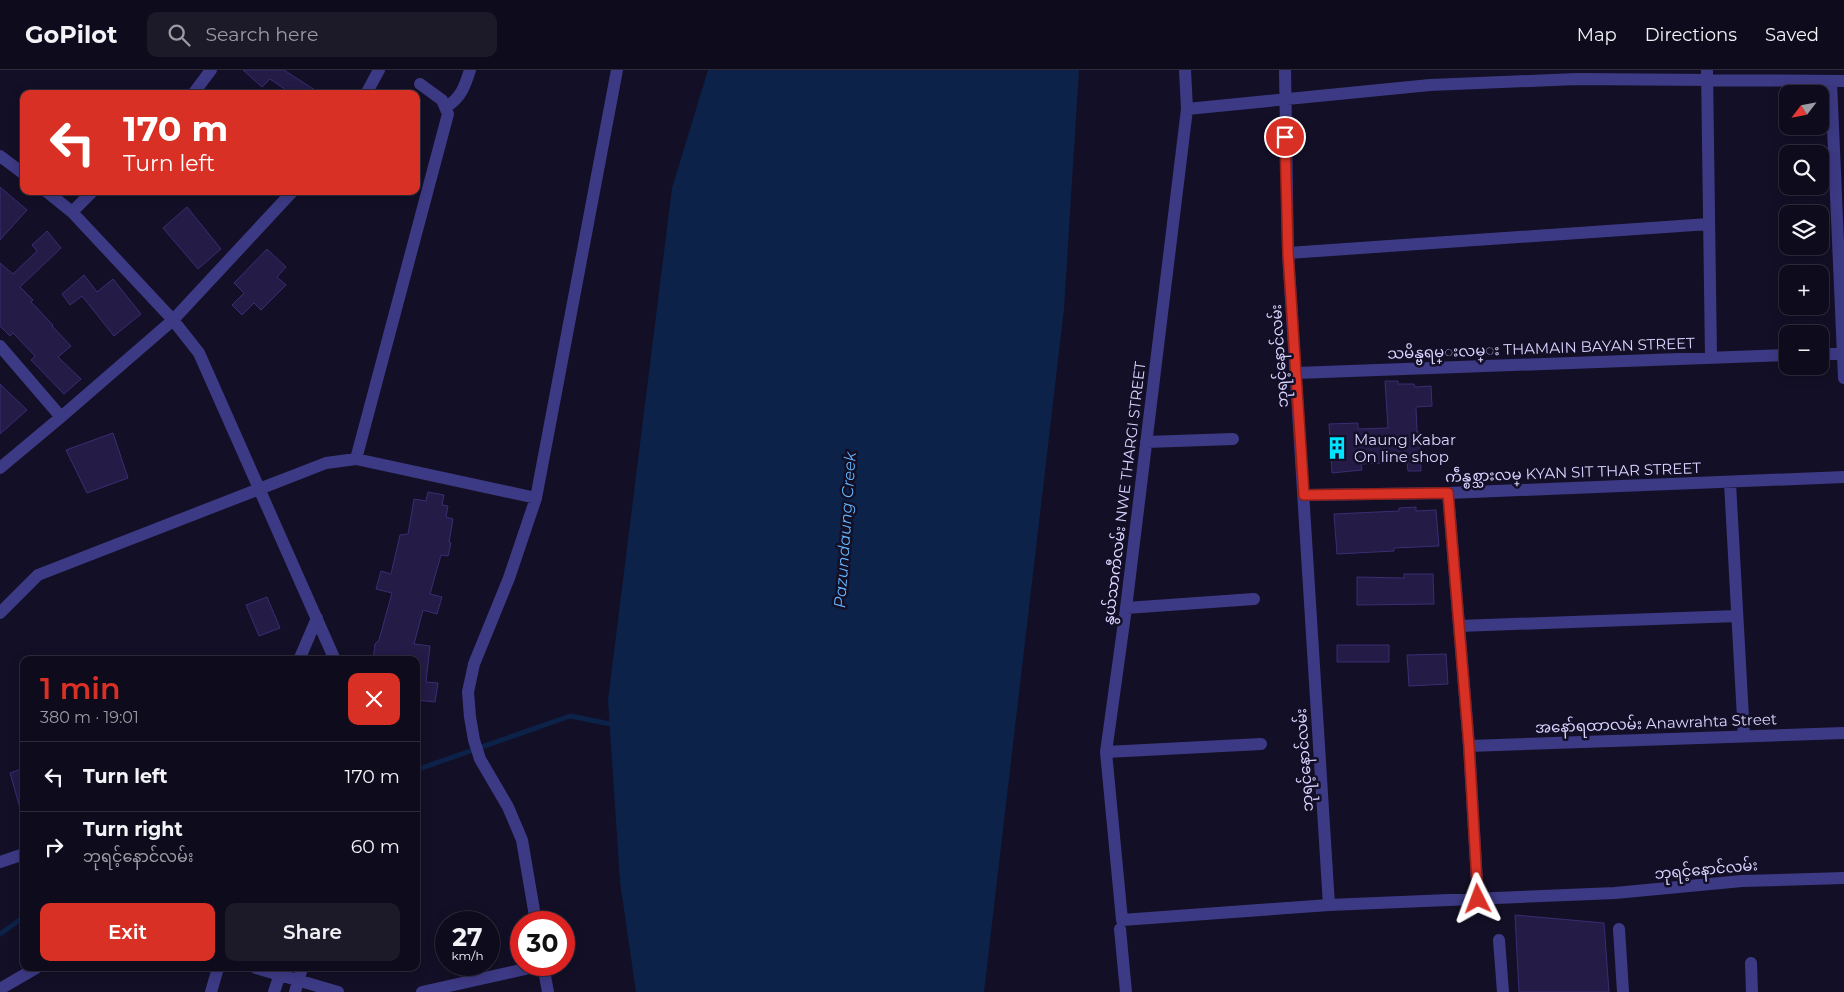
<!DOCTYPE html>
<meta charset="utf-8">
<style>
body{margin:0;font-family:Montserrat,"Noto Sans Myanmar",sans-serif;background:#1c1929;color:#f1f3f6;height:100vh;display:flex;flex-direction:column;font-size:19px;white-space:nowrap}
*{box-sizing:border-box;margin:0}
p{font-size:16px;color:#9b9ba3}
.icon{flex:none;width:28px;height:28px;fill:none;stroke:currentColor;stroke-width:2;stroke-linecap:round;stroke-linejoin:round}
.map{position:relative;flex:1;overflow:hidden}
.details{position:absolute;left:20px;top:586px;width:400px;height:315px;display:flex;flex-direction:column;background:#0e0b1c;border-radius:10px;box-shadow:0 2px 12px #0003,0 0 0 1px #2e2b3b}
.details>*{flex:none}
.guide{position:absolute;left:20px;top:20px;width:400px;height:105px;border-radius:10px;box-shadow:0 2px 12px #0003,0 0 0 1px #2e2b3b;background:#d93025;color:#fff;overflow:hidden}
.needle{width:32px;rotate:238deg}
.controls{position:absolute;left:1779px;top:15px;display:grid;gap:10px}
.controls a{display:grid;place-items:center;width:50px;height:50px;border-radius:10px;background:#0e0b1c;box-shadow:0 2px 12px #0003,0 0 0 1px #2e2b3b;font-size:25px}
.speed{position:absolute;left:435px;top:841px;display:flex;gap:10px;font-size:25px;font-weight:700;text-align:center}
.speed>*{display:grid;place-content:center;width:65px;height:65px;border-radius:50%;background:#0e0b1c;box-shadow:0 2px 12px #0003,0 0 0 1px #2e2b3b;line-height:1}
.speed small{font-size:12px;font-weight:400}
.speed .limit{border:8px solid #d22;background:#fff;color:#111}
.pin{position:absolute;display:grid;place-items:center;width:42px;height:42px;color:#fff;margin:-21px;border:2px solid #fff;border-radius:50%;box-shadow:0 1px 5px #0007}
.me{position:absolute;width:55px;margin:-28px;rotate:357deg;stroke-linejoin:round;filter:drop-shadow(0 0 4px #0008)}
.turn{display:flex;align-items:center;gap:18px;height:105px;padding:0 20px;font-size:22px}
.turn .icon{width:65px;height:65px;stroke-width:2.5}
.turn b{display:block;font-size:35px;line-height:42px}
.round{display:grid;place-items:center;flex:none;width:52px;height:52px;border-radius:10px;background:#1c1929}
.head{display:flex;align-items:center;justify-content:space-between;height:85px;padding:0 20px}
h1{font-size:30px;font-weight:600;line-height:38px;color:#d93025}
.action{display:flex;gap:10px;margin-top:auto;padding:10px 20px}
.action a{flex:1;height:58px;border-radius:10px;background:#d93025;color:#fff;font-size:20px;font-weight:600;line-height:58px;text-align:center}
.action a+a{background:#1c1929;color:#f1f3f6}
ul{padding:0;list-style:none}
li{display:flex;align-items:center;gap:15px;height:70px;padding:0 20px;border-top:1px solid #2e2b3b}
li div{flex:1}
li b{display:block;font-size:19px}
li em{font-style:normal}
header{display:flex;align-items:center;gap:30px;box-sizing:border-box;height:70px;padding:0 25px;background:#0e0b1c;border-bottom:1px solid #2e2b3b}
header strong{font-size:24px}
nav{display:flex;gap:28px;margin-inline-start:auto;font-size:18px}
.search{width:350px;height:45px;background:#1c1929;display:flex;align-items:center;gap:12px;box-sizing:border-box;padding:0 18px;border-radius:10px;color:#9b9ba3;font-size:19px}
.map>svg:first-child{display:block}
.water{fill:#0c2248}
.lines{fill:none;stroke-linecap:round;stroke-linejoin:round}
.stream{stroke:#0c2248;stroke-width:5}
.building{fill:#241b47;stroke:#3b2d73}
.minor{stroke:#3d3a85;stroke-width:12}
.route-casing{stroke:#8d1f18;stroke-width:12}
.route{stroke:#d93025;stroke-width:9}
.labels{text-anchor:middle;dominant-baseline:central;stroke-width:5;stroke-linejoin:round;paint-order:stroke}
.street-label{font-size:15px;fill:#d9d4ff;stroke:#130f26}
.poi-label{font-size:15px;fill:#d9d4ff;stroke:#130f26;text-anchor:start}
.water-label{font-size:16px;font-style:italic;fill:#62b6ff;stroke:#130f26}
</style>
<header>
<strong>GoPilot</strong>
<div class="search"><svg class="icon" aria-label="search" viewBox="0 0 24 24"><circle cx="10" cy="10" r="6"/><path d="M15 15l6 6"/></svg>Search here</div>
<nav><a>Map</a><a>Directions</a><a>Saved</a></nav>
</header>
<div class="map">
<svg width="1844" height="922" viewBox="0 0 1844 922">
<rect width="100%" height="100%" fill="#130f26"/>
<path class="water" d="M708,0h371l-15,239 -80,683h-348l-16,-110 -12,-182 64,-512z"/>
<g class="lines">
<path class="stream" d="M416,700l154,-54 46,9
M0,864l24,-17"/>
</g>
<path class="building" d="M243,0h41l37,24h-29l-22,-15 -8,8z
M0,117l27,23 -27,30z
M187,137l34,42 -23,20 -35,-41z
M47,161l14,17 -41,39 13,13 -2,2 22,23 -1,1 19,20 -13,11 23,22 -17,15 -33,-34 4,-4 -22,-23 -3,3 -10,-10v-63l13,11 24,-23 -5,-6z
M267,179l19,18 -9,10 9,8 -25,25 -7,-7 -12,12 -10,-10 12,-12 -10,-10z
M84,205l13,17 16,-13 28,35 -27,22 -32,-40 -12,9 -8,-11z
M1385,311h13v3h16l1,3 16,-1 1,20 -16,1 1,25h2l2,39h-13l-1,-9 -46,2 1,6 -30,3 -3,-49 29,-1v6l30,-1z
M0,314l27,26 -27,24z
M113,363l15,45 -41,15 -21,-43z
M428,422l16,3 -2,10 6,1 -2,11 7,2 -4,23 2,1 -3,13 -7,-1 -11,39 12,3 -5,17 -14,-4 -9,34 16,2 -4,36 12,1 -3,19 -19,-2v-40h-43l2,-16 4,-4 13,-47 -16,-4 5,-18 10,3 9,-39 8,-1 6,-35 12,2z
M1416,437v4l20,-1 3,36 -45,2v3l-57,3 -3,-40 65,-3v-3z
M1404,504h29l1,30 -77,1v-28l47,1z
M267,527l13,31 -21,8 -13,-31z
M1337,575h52v17h-52z
M1446,584l2,30 -39,2 -2,-31z
M24,698v39l-4,1 -10,-35z
M1515,845l89,8 5,69h-90z"/>
<g class="lines">
<path class="minor" d="M1185,0l2,39 -61,499 -20,144 16,168 207,-15
M1285,0l3,183 41,652 286,-12 127,-12 102,-3
M1707,0l4,288
M1831,12l13,296
M193,24l18,-24
M366,24l13,-24
M446,37c15,-9 19,-21 24,-37
M1187,39l243,-24 147,-6 267,2
M0,86l24,18
M46,121l26,21 101,108 26,33 136,307
M72,142l21,-21
M1288,183l421,-29
M0,276l61,71
M1820,284h24
M1296,303l492,-18
M1146,372l87,-3
M356,389l92,-345 -6,-14 -22,-16
M0,398l61,-51 112,-97 120,-129
M1730,413l14,253
M1448,423l21,253 9,153
M1304,425l144,-2 396,-16
M1126,538l128,-9
M0,543l38,-38 288,-112 30,-4 180,39
M1459,556l278,-10
M299,590l18,-42
M1469,676l375,-13
M1106,682l155,-8
M0,792l24,-8
M536,852l-14,-82 -14,-33 -28,-48 -6,-19 -4,-23 -2,-25 6,-28 35,-86 27,-80 81,-428
M1120,859l6,63
M1619,859l4,63
M1499,870l4,52
M1751,893l1,29
M543,895l5,27
M256,898l82,24
M0,919l36,-21
M211,922l7,-24
M274,922l8,-24
M295,922l7,-24
M422,922l121,-27"/>
</g>
<g class="lines">
<defs>
<path id="route" d="M1285,67l3,116 16,242 144,-2 21,253 9,153"/>
</defs>
<use href="#route" class="route-casing"/>
<use href="#route" class="route"/>
</g>
<defs>
<symbol id="building-bare" viewBox="-9 -9 18 18"><path d="M-4-6H4V6H1V3H-1V6H-4ZM-2.5-4.3h1.7v1.8h-1.7ZM.8-4.3h1.7v1.8H.8ZM-2.5-1h1.7V.8h-1.7ZM.8-1h1.7V.8H.8Z" fill="#00e5ff" stroke="#130f26" stroke-width="2.5" paint-order="stroke"/></symbol>
</defs>
<g fill-rule="evenodd">
<use href="#building-bare" x="1321" y="362" width="32" height="32"/>
</g>
<g class="labels">
<g class="street-label">
<text transform="translate(1541 278) rotate(-2)">သမိန္ဗရမ္းလမ္း THAMAIN BAYAN STREET</text>
<text transform="translate(1279 286) rotate(-94)">ဘုရင့်နောင်လမ်း</text>
<text transform="translate(1573 402) rotate(-2)">ကဵန္စစ္သားလမ္ KYAN SIT THAR STREET</text>
<text transform="translate(1124 423) rotate(-83)">နွယ်သာကီလမ်း NWE THARGI STREET</text>
<text transform="translate(1656 653) rotate(-2)">အနော်ရထာလမ်း Anawrahta Street</text>
<text transform="translate(1304 690) rotate(-94)">ဘုရင့်နောင်လမ်း</text>
<text transform="translate(1706 799) rotate(-5)">ဘုရင့်နောင်လမ်း</text>
</g>
<g class="poi-label">
<text x="1354" y="369">Maung Kabar<tspan x="1354" dy="17">On line shop</tspan></text>
</g>
<g class="water-label">
<text transform="translate(845 460) rotate(-86)">Pazundaung Creek</text>
</g>
</g>
</svg>
<div class="controls">
<a><svg class="needle" viewBox="-14 -14 28 28"><path d="M0-13l5 13h-10z" fill="#e53935"/><path d="M0 13l5-13h-10z" fill="#9b9ba3"/></svg></a>
<a><svg class="icon" aria-label="search" viewBox="0 0 24 24"><circle cx="10" cy="10" r="6"/><path d="M15 15l6 6"/></svg></a>
<a><svg class="icon" aria-label="layers" viewBox="0 0 24 24"><path d="M12 4l9 5-9 5-9-5zM3 14l9 5 9-5"/></svg></a>
<a>+</a>
<a>−</a>
</div>
<div class="speed"><div>27<small>km/h</small></div><div class="limit">30</div></div>
<div class="pin" style="left:1285px;top:67px;background:#d93025"><svg class="icon" aria-label="arrive" viewBox="0 0 24 24"><path d="M6 21V4h12l-3 4 3 4H6"/></svg></div>
<svg class="me" style="left:1478px;top:829px" viewBox="-20 -20 40 40"><path d="M0-17L14 15 0 8-14 15z" fill="#d93025" stroke="#fff" stroke-width="4"/></svg>
<div class="guide">
<div class="turn"><svg class="icon" aria-label="left" viewBox="0 0 24 24"><path d="M17 20v-9H6M10 6l-5 5 5 5"/></svg><div><b>170 m</b>Turn left</div></div>
</div>
<section class="details">
<div class="head"><div><h1>1 min</h1><p>380 m · 19:01</p></div><a class="round" style="background:#d93025;color:#fff"><svg class="icon" aria-label="close" viewBox="0 0 24 24"><path d="M6 6l12 12M18 6L6 18"/></svg></a></div>
<ul>
<li><svg class="icon" aria-label="left" viewBox="0 0 24 24"><path d="M17 20v-9H6M10 6l-5 5 5 5"/></svg><div><b>Turn left</b></div><em>170 m</em></li>
<li><svg class="icon" aria-label="right" viewBox="0 0 24 24"><path d="M7 20v-9h11M14 6l5 5-5 5"/></svg><div><b>Turn right</b><p>ဘုရင့်နောင်လမ်း</p></div><em>60 m</em></li>
</ul>
<div class="action"><a>Exit</a><a>Share</a></div>
</section>
</div>
